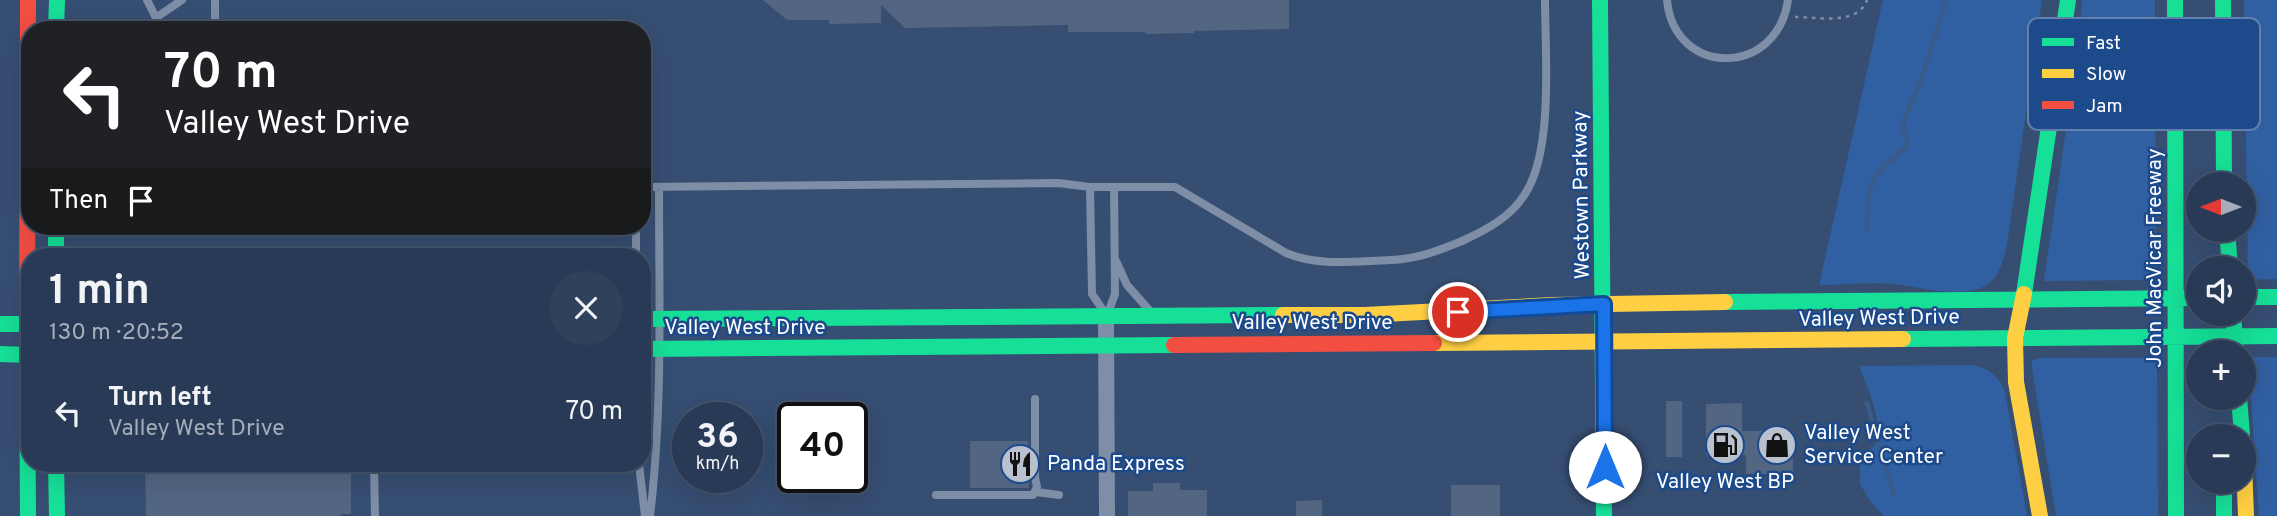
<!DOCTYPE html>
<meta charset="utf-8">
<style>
body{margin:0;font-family:Overpass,sans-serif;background:#30415c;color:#f1f3f6;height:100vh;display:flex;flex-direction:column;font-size:26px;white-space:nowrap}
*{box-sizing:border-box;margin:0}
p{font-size:23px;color:#a5adb9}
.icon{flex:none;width:38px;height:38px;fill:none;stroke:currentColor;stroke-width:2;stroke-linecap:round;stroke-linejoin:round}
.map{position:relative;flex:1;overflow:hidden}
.details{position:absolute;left:21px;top:248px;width:630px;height:224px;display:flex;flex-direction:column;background:#283a56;border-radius:28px;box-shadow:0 7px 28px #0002,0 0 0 2px #44546c}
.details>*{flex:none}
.banner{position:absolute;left:21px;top:21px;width:630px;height:214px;border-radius:28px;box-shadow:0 7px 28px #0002,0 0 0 2px #44546c;background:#202124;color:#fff;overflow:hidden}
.needle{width:46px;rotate:270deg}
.fabs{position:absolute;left:2186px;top:172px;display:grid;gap:14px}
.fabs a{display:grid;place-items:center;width:70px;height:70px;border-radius:50%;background:#283a56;box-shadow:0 7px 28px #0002,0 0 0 2px #44546c;font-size:35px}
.speed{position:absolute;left:672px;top:402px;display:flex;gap:14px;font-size:35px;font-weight:700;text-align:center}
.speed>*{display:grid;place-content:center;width:91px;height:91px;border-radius:50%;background:#283a56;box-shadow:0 7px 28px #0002,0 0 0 2px #44546c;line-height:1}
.speed small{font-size:18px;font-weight:400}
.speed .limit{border:4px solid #111;border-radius:10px;background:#fff;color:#111}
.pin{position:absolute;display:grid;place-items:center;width:60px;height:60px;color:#fff;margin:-30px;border:4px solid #fff;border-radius:50%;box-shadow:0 2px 7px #0007}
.me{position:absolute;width:77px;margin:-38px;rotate:0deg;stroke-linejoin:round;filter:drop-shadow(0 0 5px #0008)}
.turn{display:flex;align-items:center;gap:24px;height:147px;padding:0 28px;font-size:32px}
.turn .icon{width:91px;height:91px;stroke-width:2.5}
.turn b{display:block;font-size:49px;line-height:60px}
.then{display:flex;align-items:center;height:66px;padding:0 28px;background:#0003;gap:14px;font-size:26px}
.round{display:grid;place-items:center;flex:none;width:74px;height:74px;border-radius:37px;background:#30415c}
.summary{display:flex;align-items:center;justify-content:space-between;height:119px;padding:0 28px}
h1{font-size:42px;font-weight:700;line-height:52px}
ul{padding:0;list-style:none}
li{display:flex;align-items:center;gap:21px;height:91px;padding:0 28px}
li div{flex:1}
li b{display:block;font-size:26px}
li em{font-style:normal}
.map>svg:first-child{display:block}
.green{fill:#3160a2}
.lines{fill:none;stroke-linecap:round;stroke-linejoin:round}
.stream{stroke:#3a5a88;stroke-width:4.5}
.building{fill:#526682}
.path{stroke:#7d8ea6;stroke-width:2.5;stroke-dasharray:3.5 5;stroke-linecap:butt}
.lane{stroke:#7d8ea6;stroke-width:8}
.street{stroke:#7d8ea6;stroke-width:16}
.fast{stroke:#16e098;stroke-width:16}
.slow{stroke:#ffcf43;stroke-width:16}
.jam{stroke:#f24e42;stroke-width:16}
.route-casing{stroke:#114b97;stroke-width:18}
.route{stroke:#1a73e8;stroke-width:12}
.labels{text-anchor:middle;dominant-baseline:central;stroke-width:5;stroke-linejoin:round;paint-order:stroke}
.street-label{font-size:21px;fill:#fff;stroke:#1d4a8b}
.poi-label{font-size:21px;fill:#fff;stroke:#1d4a8b;text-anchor:start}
.key{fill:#1d4a8b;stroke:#6180ae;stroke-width:2}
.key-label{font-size:19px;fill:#fff}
</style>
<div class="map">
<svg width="2277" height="516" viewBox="0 0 2277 516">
<rect width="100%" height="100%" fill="#364e72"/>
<path class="green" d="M1883,0h159l-35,245c-4,15 -7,33 -22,41 -25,13 -65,1 -91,-2 -25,-2 -51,1 -75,1z
M2082,0h73l1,280 -112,1 35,-241z
M2244,0h33v279l-29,1z
M2248,357h29v159h-18z
M2038,358h119l1,158h-102l-24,-148v-7z
M1972,365c18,4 26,10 33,27l22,124h-143l-14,-15 -10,-17v-24l19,-20c0,-26 -10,-49 -20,-74z"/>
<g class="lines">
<path class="stream" d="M1867,229c0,-23 -1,-47 18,-64 7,-7 15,-12 22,-19v-9l-4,-6 1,-12 16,-35 26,-84
M1867,403l27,92"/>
</g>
<path class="building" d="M763,0h526v29l-95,2v2l-49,1v-2h-77v-7l-163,3 -24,-23v18l-52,1v-4h-42z
M1666,401h16v56h-16z
M1742,403v28h51v43h-47v-19h-40v-51z
M970,441h58l1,47h-59z
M145,464h206v50h-10v2h-195z
M1153,483h27v7h27v26h-79v-25h25z
M1451,485h49v31h-49z
M1322,500v16h-26v-15z"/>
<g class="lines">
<path class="path" d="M1795,17c22,0 63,9 72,-17"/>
<path class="lane" d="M147,0l15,30
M215,0v30
M1667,0c7,77 110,78 121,0
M157,17l25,-17
M642,187l416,-4 32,4h85l111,66c33,14 70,8 105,7 26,-1 47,-9 71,-19 24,-11 49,-24 63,-47 29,-45 20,-141 20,-194
M1090,187l2,107 13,19
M636,226v31
M1116,261l11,24 23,26
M1108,313l7,-19 -1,-107
M374,464l1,52
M639,464l6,52
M1036,492l23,3
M936,495h97l4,-8 -2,-10v-78
M650,516c13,-109 9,-219 9,-329"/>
<path class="street" d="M1106,316l1,200"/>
<path class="fast" d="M1600,0l4,516
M2175,0l1,516
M2223,0l1,184
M56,30l1,-30
M56,226v31
M2227,229l3,39
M2024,294l44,-294
M2244,297h33
M1725,302l473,-4
M2233,313l3,39
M642,319l641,-4
M0,324h30
M1903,339l374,-3
M27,342l1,174
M642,349l532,-4
M0,354l30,1
M2239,397l3,39
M56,464l1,52
M2224,481v35"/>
<path class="slow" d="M2024,294l-9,44 1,44 24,134
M1283,315h82l187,-10 173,-3
M1434,343l469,-4
M2244,463l2,53"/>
<path class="jam" d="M27,342l1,-342
M1174,345l260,-2"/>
</g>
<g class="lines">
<defs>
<path id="route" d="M1458,312l146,-8 1,163"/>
</defs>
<use href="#route" class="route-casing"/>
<use href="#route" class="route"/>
</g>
<defs>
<symbol id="fuel-disc" viewBox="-11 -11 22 22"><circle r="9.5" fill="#b9c1ce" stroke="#1d4a8b"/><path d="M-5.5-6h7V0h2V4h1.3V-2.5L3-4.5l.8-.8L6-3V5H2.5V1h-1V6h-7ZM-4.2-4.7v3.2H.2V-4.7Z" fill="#111"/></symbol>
<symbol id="shop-disc" viewBox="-11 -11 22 22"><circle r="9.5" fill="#b9c1ce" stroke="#1d4a8b"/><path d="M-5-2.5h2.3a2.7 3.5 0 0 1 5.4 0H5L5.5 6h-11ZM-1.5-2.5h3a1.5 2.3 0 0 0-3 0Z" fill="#111"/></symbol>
<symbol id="restaurant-disc" viewBox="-11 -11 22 22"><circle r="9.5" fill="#b9c1ce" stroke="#1d4a8b"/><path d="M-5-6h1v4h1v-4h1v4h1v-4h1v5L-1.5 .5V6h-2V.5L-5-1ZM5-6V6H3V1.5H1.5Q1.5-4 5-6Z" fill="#111"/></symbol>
</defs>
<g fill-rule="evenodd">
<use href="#fuel-disc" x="1703" y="423" width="44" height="44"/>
<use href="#shop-disc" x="1755" y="423" width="44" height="44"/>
<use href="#restaurant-disc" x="998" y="442" width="44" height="44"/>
</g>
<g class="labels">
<g class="street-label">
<text transform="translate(1582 195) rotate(-91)">Westown Parkway</text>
<text transform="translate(2155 258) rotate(-90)">John MacVicar Freeway</text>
<text transform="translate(1879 319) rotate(-1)">Valley West Drive</text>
<text x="1312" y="323">Valley West Drive</text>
<text x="745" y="328">Valley West Drive</text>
</g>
<g class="poi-label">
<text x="1804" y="433">Valley West<tspan x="1804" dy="24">Service Center</tspan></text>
<text x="1047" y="464">Panda Express</text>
<text x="1725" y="482" text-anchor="middle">Valley West BP</text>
</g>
</g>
<rect x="2028" y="18" width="232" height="112" rx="10" class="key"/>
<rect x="2042" y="38" width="32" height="8" fill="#16e098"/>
<rect x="2042" y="69" width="32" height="9" fill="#ffcf43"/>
<rect x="2042" y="101" width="32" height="8" fill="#f24e42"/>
<g class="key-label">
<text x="2086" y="49">Fast</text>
<text x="2086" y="80">Slow</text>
<text x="2086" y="112">Jam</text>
</g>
</svg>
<div class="fabs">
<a><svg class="needle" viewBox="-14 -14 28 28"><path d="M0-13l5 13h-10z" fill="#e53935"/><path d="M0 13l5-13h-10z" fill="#a5adb9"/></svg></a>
<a><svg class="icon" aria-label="sound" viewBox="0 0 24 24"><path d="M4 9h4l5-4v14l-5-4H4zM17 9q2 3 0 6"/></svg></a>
<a>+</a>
<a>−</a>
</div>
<div class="speed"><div>36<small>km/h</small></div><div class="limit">40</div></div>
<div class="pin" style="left:1458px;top:312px;background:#d93025"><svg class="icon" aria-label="arrive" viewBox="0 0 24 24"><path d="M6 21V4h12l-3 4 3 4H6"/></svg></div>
<svg class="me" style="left:1605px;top:467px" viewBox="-20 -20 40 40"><circle r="19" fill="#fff"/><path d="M0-13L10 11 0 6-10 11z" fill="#1a73e8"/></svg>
<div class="banner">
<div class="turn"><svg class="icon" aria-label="left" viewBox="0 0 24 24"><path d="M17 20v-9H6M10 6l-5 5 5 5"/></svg><div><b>70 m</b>Valley West Drive</div></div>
<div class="then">Then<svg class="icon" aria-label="arrive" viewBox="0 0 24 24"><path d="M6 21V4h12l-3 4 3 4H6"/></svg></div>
</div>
<section class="details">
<div class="summary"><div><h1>1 min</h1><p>130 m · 20:52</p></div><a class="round"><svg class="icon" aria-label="close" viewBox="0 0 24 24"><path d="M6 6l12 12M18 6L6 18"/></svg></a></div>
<ul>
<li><svg class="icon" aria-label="left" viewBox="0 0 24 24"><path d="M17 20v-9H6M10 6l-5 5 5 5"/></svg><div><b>Turn left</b><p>Valley West Drive</p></div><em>70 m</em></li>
</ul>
</section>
</div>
